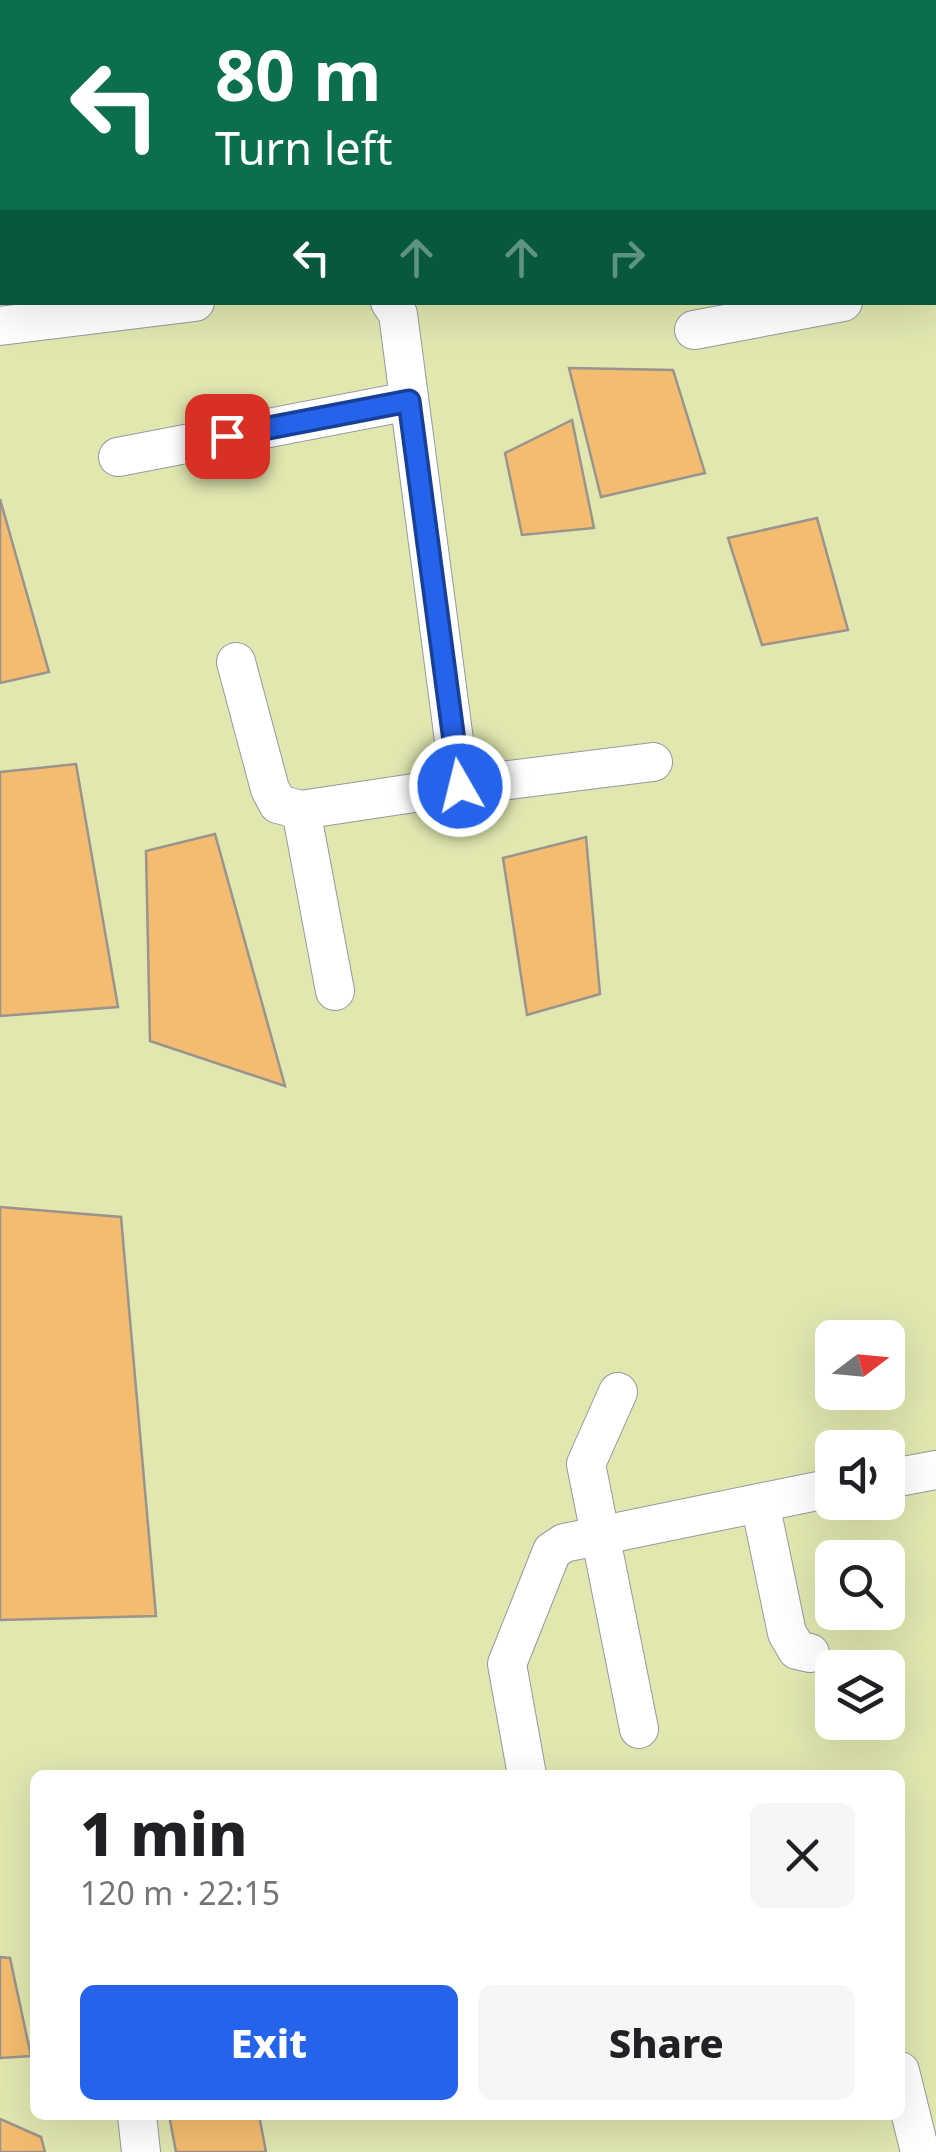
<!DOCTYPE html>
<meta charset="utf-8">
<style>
body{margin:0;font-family:"Noto Sans",sans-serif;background:#f6f6f6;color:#202124;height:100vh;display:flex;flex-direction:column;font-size:38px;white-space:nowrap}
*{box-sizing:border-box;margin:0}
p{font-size:32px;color:#757577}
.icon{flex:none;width:55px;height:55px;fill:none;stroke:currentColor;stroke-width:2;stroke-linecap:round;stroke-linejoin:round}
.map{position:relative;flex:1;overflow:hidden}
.details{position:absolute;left:30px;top:1770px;width:875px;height:350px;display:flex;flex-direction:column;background:#fff;border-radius:15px;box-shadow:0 10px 40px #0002}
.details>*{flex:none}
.top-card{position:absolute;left:0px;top:0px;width:938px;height:305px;box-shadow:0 10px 40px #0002;background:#0b6e4f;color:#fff;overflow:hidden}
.needle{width:65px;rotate:74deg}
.fabs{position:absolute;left:815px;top:1320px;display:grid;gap:20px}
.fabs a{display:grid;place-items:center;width:90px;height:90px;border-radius:15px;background:#fff;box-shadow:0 10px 40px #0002;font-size:50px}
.pin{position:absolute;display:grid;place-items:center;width:85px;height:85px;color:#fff;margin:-42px;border-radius:20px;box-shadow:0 5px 15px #0006}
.me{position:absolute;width:110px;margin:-55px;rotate:352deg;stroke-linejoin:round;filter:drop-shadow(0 0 8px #0008)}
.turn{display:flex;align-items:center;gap:35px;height:210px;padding:0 50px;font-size:45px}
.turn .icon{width:130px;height:130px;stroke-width:2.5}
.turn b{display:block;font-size:70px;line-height:85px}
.lanes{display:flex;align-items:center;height:95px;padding:0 50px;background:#0003;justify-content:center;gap:50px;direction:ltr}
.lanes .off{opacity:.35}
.round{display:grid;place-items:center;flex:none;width:105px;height:105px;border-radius:15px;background:#f6f6f6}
.headline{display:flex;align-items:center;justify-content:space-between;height:170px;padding:0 50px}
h1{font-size:60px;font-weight:800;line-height:75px}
.primary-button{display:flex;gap:20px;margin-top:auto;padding:20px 50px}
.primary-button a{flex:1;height:115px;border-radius:15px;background:#2563eb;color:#fff;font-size:40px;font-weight:800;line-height:115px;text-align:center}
.primary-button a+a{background:#f6f6f6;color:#202124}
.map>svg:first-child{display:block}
.green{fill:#e1e7af;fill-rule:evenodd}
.building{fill:#f4bc70;stroke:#99948d;stroke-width:2.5}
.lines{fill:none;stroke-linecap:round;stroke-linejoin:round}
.minor-casing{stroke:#949aa0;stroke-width:40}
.minor{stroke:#fff;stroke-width:38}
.route-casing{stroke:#184099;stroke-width:25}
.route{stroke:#2563eb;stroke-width:18}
</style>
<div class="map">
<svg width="936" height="2152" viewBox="0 0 936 2152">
<rect width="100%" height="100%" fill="#f3f8fe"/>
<path class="green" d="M0,0h936v2152h-936zM2,2h933v300h-933zM832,1338h56v54h-56zM832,1448h56v54h-56zM832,1558h56v54h-56zM832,1668h56v54h-56zM35,1775h865v340h-865z"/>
<path class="building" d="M569,368l104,2 32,103 -104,24z
M572,420l22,108 -72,7 -17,-82z
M0,499l49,173 -49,11z
M817,518l31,112 -86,15 -34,-107z
M76,764l42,243 -118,9v-244z
M215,834l70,252 -135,-45 -4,-190z
M586,837l14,157 -73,21 -24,-157z
M0,1207l121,10 35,399 -156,4z
M0,1957l10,1 21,98 -31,2z
M169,2115h90l7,37h-90z
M0,2119l41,18 4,15h-45z"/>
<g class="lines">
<defs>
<path id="minor" d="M56,0v2
M935,284h1
M390,302l8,12 62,472 193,-24
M0,326l195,-24
M694,330l149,-28
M118,457l291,-56
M236,662l34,127 8,15 23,6 159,-24
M301,810l34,181
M618,1392l-32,72 53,265
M888,1479l48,-9
M760,1503l27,130 10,17 13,3
M527,1775l-20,-111 45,-113 12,-8 268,-55
M900,2071l20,81
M137,2115l4,37"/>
</defs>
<use href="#minor" class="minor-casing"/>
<use href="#minor" class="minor"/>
</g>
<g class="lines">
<defs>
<path id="route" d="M227,436l182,-35 51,385"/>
</defs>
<use href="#route" class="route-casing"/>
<use href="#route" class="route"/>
</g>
</svg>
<div class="fabs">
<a><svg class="needle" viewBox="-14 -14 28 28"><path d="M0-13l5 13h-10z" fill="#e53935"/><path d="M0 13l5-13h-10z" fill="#757577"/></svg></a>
<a><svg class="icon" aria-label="sound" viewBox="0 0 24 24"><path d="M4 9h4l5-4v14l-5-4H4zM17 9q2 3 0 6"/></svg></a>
<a><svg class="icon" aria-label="search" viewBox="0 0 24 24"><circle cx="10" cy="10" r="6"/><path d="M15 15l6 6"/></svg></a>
<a><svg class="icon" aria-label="layers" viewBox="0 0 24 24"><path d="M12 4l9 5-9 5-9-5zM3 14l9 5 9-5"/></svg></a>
</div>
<div class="pin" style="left:227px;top:436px;background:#d93025"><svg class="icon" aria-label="arrive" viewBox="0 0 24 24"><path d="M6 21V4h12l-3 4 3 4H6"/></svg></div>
<svg class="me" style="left:460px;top:786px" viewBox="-20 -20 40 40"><circle r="17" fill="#2563eb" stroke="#fff" stroke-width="3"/><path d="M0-11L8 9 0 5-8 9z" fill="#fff"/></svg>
<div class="top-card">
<div class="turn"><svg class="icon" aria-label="left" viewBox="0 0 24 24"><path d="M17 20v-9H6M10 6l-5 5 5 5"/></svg><div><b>80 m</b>Turn left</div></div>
<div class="lanes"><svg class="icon" aria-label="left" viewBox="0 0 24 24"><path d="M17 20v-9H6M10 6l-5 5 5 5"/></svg><svg class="icon off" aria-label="ahead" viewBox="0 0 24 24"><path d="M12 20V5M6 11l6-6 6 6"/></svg><svg class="icon off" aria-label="ahead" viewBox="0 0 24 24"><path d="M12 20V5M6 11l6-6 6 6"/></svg><svg class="icon off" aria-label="right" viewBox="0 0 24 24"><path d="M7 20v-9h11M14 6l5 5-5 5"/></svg></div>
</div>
<section class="details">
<div class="headline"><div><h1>1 min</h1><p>120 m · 22:15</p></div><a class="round"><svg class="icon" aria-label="close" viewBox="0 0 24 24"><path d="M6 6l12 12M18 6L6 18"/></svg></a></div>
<div class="primary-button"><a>Exit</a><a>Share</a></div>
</section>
</div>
